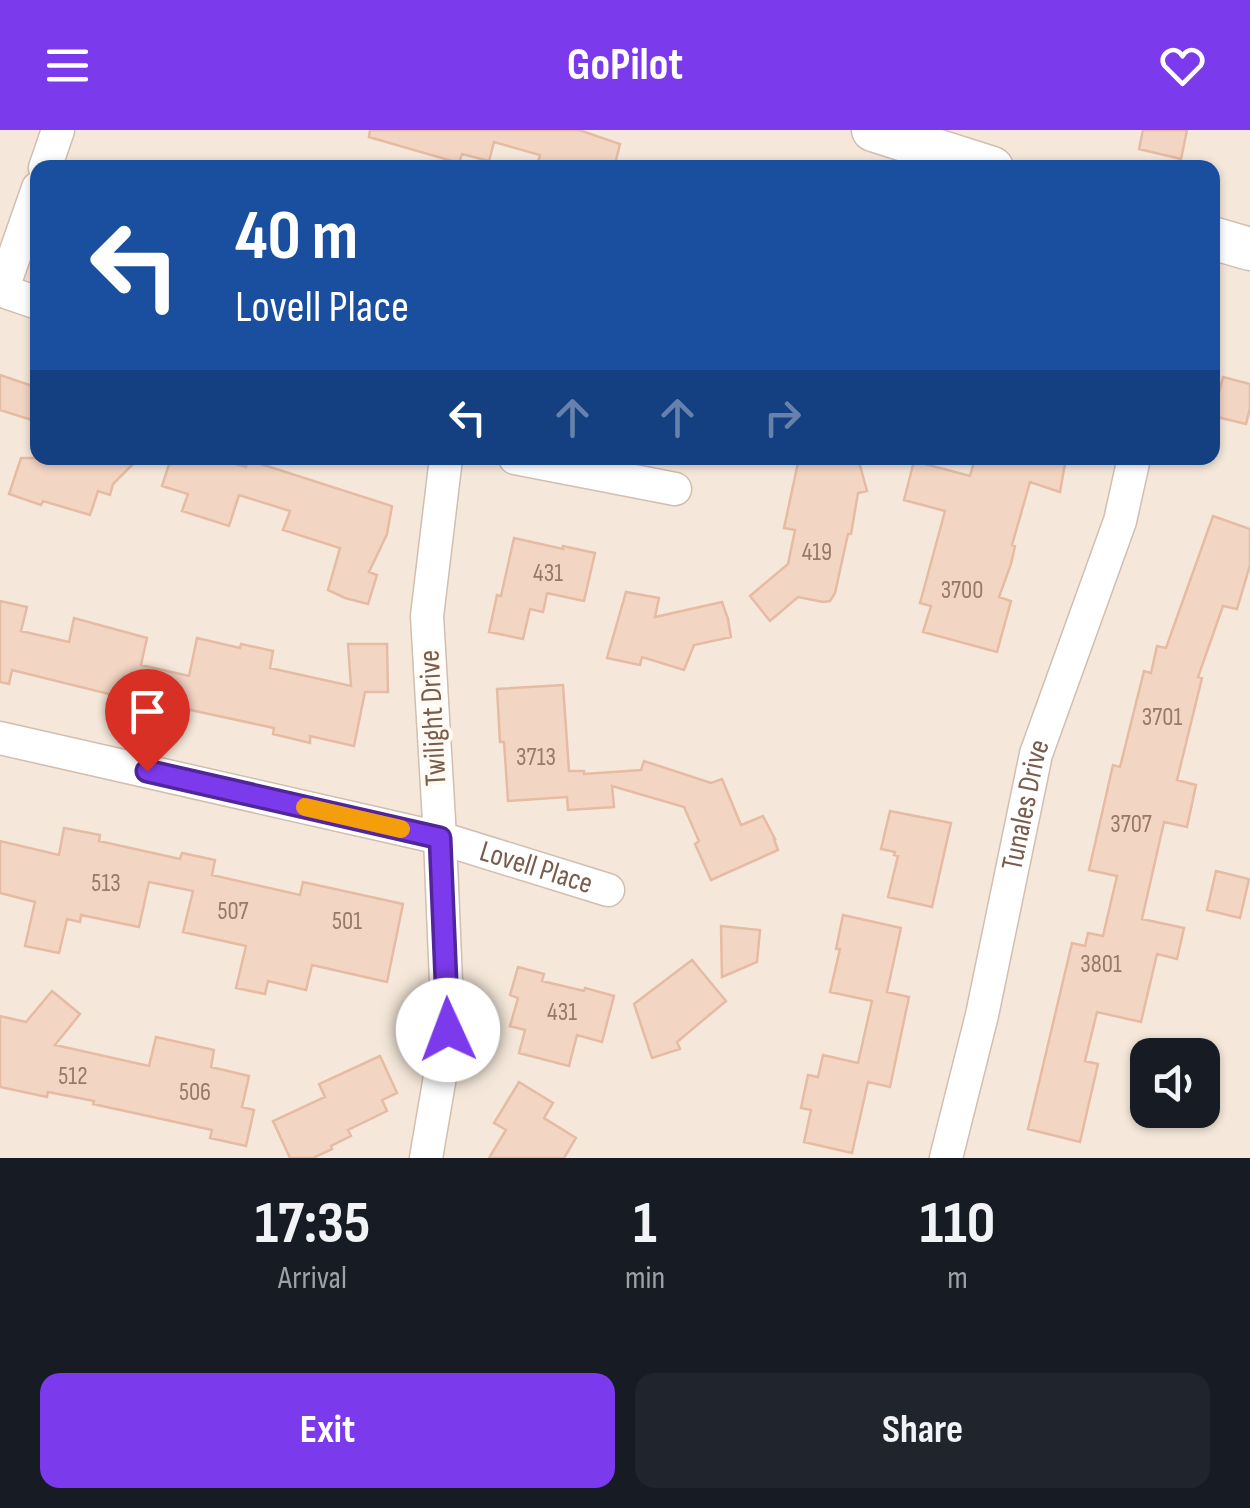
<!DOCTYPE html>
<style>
body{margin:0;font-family:"Sofia Sans Condensed",sans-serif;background:#20242c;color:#f1f3f6;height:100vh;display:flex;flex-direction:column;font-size:38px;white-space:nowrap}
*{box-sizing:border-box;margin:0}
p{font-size:32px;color:#9ea1a6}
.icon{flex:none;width:55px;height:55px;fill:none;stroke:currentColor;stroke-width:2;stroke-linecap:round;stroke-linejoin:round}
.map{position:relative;height:1028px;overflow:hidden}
.side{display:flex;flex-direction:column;background:#171b24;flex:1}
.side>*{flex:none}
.hud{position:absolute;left:30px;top:30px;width:1190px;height:305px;border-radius:20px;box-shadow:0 2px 8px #0004;background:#1a4fa0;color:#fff;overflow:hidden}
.buttons{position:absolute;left:1130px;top:908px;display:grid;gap:20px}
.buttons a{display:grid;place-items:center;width:90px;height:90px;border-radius:20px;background:#171b24;box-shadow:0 2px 8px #0004;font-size:50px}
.pin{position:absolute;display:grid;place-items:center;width:85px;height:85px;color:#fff;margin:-102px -42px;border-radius:50% 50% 50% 0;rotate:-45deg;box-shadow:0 0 10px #0007}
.pin .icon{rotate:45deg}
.me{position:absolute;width:110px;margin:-55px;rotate:358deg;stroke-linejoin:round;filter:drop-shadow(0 0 8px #0008)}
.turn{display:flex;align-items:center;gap:35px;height:210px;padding:0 40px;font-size:45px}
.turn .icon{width:130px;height:130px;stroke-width:2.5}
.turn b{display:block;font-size:70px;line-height:85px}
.lanes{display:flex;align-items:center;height:95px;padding:0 40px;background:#0003;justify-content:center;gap:50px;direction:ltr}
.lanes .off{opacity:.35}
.eta{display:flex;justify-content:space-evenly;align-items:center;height:170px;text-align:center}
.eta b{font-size:60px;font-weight:700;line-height:70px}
.cta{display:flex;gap:20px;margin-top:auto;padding:20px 40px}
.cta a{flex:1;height:115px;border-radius:20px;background:#7c3aed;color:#fff;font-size:40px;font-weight:700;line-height:115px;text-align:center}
.cta a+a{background:#20242c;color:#f1f3f6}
header{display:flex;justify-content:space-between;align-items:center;height:130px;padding:0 40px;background:#7c3aed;color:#fff;font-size:45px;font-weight:700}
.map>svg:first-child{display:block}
.residential{fill:#f5e8da;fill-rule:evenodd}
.building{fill:#f3d5c3;stroke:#e6bba3;stroke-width:2.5}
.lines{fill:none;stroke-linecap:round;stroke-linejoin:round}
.minor-casing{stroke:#d1beb0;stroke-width:35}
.tertiary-casing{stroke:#d1beb0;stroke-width:45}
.minor{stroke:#fff;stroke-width:32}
.tertiary{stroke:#fff;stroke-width:42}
.route-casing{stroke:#51269a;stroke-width:25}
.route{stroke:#7c3aed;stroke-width:18}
.slow{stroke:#f59e0b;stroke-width:18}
.labels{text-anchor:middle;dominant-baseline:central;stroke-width:8;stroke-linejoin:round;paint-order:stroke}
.number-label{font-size:25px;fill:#987a6a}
.street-label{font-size:30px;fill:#7a5c4d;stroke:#fffaf3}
</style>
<header><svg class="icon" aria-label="menu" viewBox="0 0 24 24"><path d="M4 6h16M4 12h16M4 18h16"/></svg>GoPilot<svg class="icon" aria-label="heart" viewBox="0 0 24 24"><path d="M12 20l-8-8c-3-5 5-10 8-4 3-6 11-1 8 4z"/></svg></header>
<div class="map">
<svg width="1250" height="1028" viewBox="0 0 1250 1028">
<rect width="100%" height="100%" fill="#fdf6ec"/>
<path class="residential" d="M0,0h1250v1028h-1250zM38,38h1174v290h-1174zM1148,925h54v55h-54z"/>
<path class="building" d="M370,0h209l41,14 -6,24h-58l-18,-6 2,-7 -46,-13 -5,19 -27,-7 -3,9 -90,-26z
M1143,0h44l-6,29 -42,-10z
M0,245l38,13v34l-38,-12z
M1223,247l27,7v24l-4,16 -33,-8z
M21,328h118l-26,26 -3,11 -12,-4 -8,24 -47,-14 -2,4 -32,-11z
M171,328h45l30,9 2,-7 144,46 -5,28 -18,38 8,3 -9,29 -23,-6 -17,-8 12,-42 -57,-18 7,-19 -51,-16 -10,31 -47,-15 6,-17 -26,-8z
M799,328h59l9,33 -9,2 -7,41h-3l-13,59 -5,8 -7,1 -25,-5 -28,24 -20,-25 38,-32 7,-34 -11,-2z
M975,328h91l-6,34 -30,-10 -18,63 3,1 -4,18 -12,33 12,4 -14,51 -74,-20 8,-26 -11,-3 25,-92 -41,-11 10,-39 56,15z
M1213,386l37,13v36l-13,44 -14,-3 -25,71 4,1 -25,102 19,5 -9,42 -23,-5 -22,97 42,9 -7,31 -20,-5 -16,68 -44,-10 -12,49 13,3 -18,78 -52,-13 44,-186 13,3 3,-13 15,3 14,-60 -28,-6 24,-105 7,2 24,-96 7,2 6,-27 9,2z
M514,408l49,11v-3l32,7 -11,48 -37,-8 -4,19 -13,-3 -7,30 -34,-7 8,-37 4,1z
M626,462l33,6 -4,19 67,-15 6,17 3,18 -37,8 -10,25 -42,-13 -2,8 -33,-7z
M0,471l27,6 -6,24 48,11 5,-24 73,20 -6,27 48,11 8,-38 43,10 1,-4 32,7 -3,17 81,18 -3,-42h39l1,48h-23l-11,54 -44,-10v7l-37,-9 1,-6 -88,-19 -53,-11v2l-121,-30 -3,14 -9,-2z
M563,555l6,86h15v3l57,-4 3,-9 67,22 11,-4 19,46 22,-9 12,23h-1l4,11 -67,30 -16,-36 4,-3 -15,-34 -72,-21 2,21 -46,3 -1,-13 -59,4 -4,-59h-4l-3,-53z
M890,681l61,12 -19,84 -44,-10 10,-41 -4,-1 1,-3 -14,-3z
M64,698l36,7 -1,6 81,18 2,-6 33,7 -3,15 88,20 3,-13 100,22 -16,78 -75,-17 -6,25 -38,-9 -3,13 -29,-6 10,-42 -63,-14 10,-41 -44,-9 -10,45 -58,-12 -1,7 -13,-3 -8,34 -34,-7 10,-44 -35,-9v-52l59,14z
M1216,741l33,8 -9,39 -33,-8z
M843,785l58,13 -14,64 22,5 -19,90 -22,-5 -16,71 -48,-11 7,-32 -10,-2 7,-33 10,2 5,-22 35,8 9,-40 5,-22 -42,-9 10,-43h-4z
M721,796l39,4 -3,32 -35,15z
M692,830l34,41 -49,41 3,7 -28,9 -18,-54z
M518,837l26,7 -2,7 42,10 1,-3 29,8 -12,46 -25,-7 -8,31 -50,-13 6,-23 -15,-4 8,-28 -8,-3z
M52,861l28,23 -25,31 94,21 7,-29 58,13 -3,17 38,9 -7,31 12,3 -8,36 -36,-8 2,-8 -119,-26 1,-3 -46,-9 -1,5 -47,-10v-71l26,6z
M380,926l17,37 -15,7 5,11 -39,19 3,6 -20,10 1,3 -19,9h-23l-17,-37 52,-24 -6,-13z
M519,952l34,21 -9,15 32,20 -12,20h-75l17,-28 -12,-7z"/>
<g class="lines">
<defs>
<g id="minor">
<path d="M45,38l13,-38"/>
<path d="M0,160l38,13"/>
<path d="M2,161l36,-103"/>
<path d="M515,328l160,31"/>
<path id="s1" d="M0,608l440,100 168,52"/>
<path d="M426,1028l22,-128 -8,-192 -13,-222 19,-158"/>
<path id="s2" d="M946,1028l36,-143 54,-261 84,-233 14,-63"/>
</g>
<path id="tertiary" d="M873,0l119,38
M1212,108l38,11"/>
</defs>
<use href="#minor" class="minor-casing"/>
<use href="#tertiary" class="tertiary-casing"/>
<use href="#minor" class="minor"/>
<use href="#tertiary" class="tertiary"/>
</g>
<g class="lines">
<defs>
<path id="route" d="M147,641l293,67 8,192"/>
</defs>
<use href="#route" class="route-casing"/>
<use href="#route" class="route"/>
<path class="slow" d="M305,677l96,22"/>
</g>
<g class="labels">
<g class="number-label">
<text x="817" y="422">419</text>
<text x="548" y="443">431</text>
<text x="962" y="460">3700</text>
<text x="1162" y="587">3701</text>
<text x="536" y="627">3713</text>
<text x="1131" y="694">3707</text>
<text x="106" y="753">513</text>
<text x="233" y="781">507</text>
<text x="347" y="791">501</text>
<text x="1101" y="834">3801</text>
<text x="562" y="882">431</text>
<text x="73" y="946">512</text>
<text x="195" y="962">506</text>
</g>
<g class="street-label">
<text transform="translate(433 588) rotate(-93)">Twilight Drive</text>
<text stroke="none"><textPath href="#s2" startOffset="362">Tunales Drive</textPath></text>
<text stroke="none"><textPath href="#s1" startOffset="552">Lovell Place</textPath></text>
</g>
</g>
</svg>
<div class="buttons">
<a><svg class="icon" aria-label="sound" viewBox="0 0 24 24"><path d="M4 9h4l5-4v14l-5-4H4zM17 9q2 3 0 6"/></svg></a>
</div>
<div class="pin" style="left:147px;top:641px;background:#d93025"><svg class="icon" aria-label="arrive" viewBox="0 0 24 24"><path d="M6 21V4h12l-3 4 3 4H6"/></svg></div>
<svg class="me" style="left:448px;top:900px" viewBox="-20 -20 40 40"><circle r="19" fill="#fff"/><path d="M0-13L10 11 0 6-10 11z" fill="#7c3aed"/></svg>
<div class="hud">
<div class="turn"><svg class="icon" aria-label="left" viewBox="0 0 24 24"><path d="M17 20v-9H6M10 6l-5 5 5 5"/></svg><div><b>40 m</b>Lovell Place</div></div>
<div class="lanes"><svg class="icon" aria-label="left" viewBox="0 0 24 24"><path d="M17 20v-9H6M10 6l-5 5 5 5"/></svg><svg class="icon off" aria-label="ahead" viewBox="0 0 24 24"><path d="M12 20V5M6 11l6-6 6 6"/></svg><svg class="icon off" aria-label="ahead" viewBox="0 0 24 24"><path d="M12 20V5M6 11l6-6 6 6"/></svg><svg class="icon off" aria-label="right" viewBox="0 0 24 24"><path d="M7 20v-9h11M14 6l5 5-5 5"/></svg></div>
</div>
</div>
<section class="side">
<div class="eta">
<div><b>17:35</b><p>Arrival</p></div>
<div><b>1</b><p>min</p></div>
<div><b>110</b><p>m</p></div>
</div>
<div class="cta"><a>Exit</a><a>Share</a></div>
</section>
